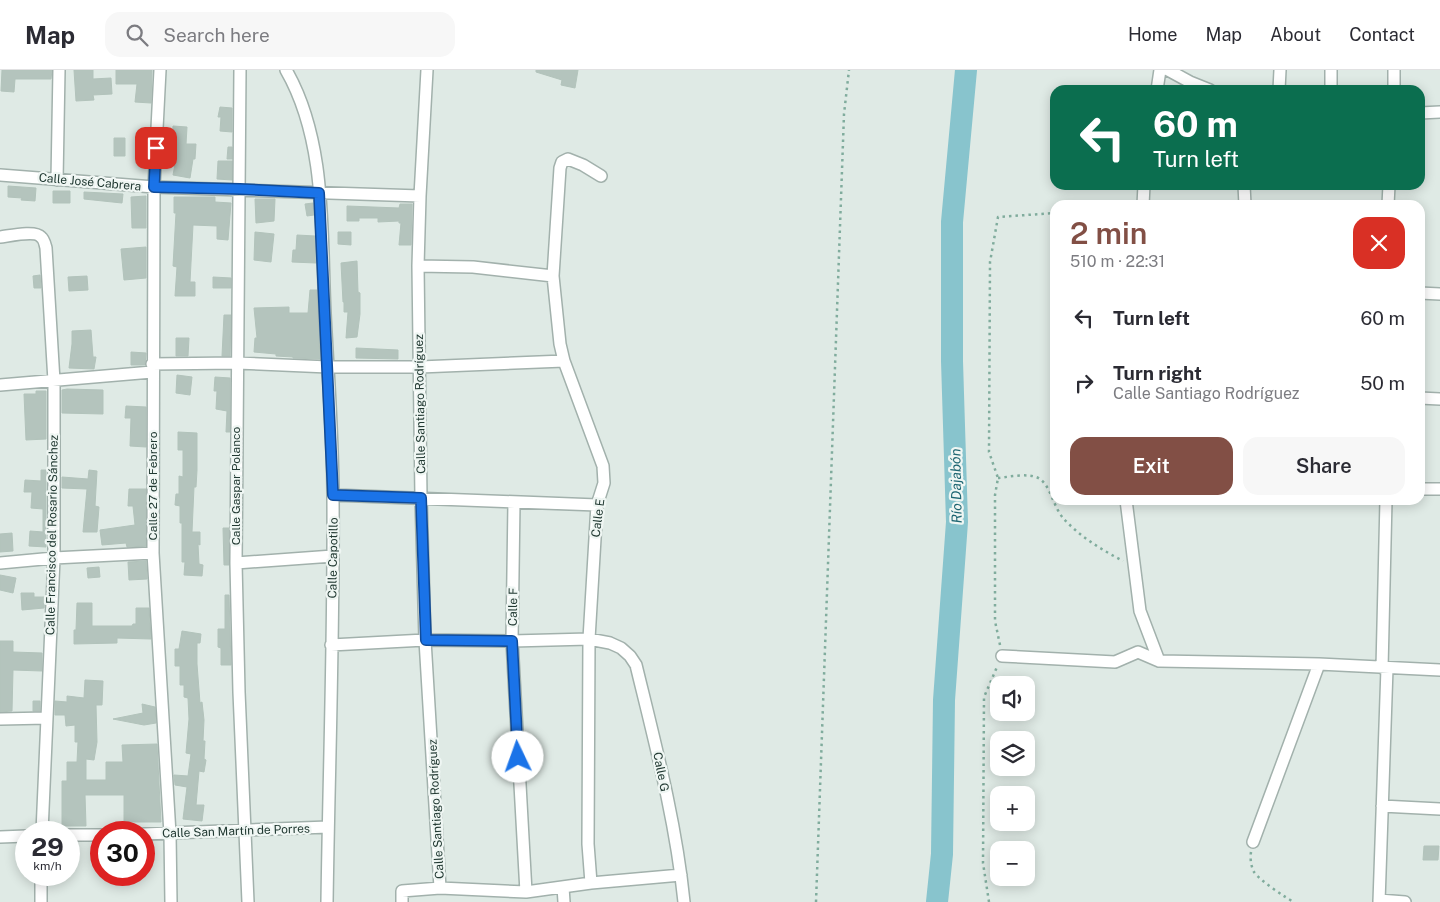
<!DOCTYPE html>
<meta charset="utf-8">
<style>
body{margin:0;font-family:"Public Sans",sans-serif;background:#f7f7f7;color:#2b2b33;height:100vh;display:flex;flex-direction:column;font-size:19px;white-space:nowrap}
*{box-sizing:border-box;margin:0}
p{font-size:16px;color:#7c7c81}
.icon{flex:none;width:28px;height:28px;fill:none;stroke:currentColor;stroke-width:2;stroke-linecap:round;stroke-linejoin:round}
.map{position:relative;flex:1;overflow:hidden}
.panel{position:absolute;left:1050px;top:130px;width:375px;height:305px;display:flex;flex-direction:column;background:#fff;border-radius:15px;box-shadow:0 2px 12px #0003}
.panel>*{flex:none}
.top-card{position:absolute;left:1050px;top:15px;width:375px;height:105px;border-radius:15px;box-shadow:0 2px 12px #0003;background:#0b6e4f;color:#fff;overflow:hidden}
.controls{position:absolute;left:990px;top:606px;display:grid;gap:10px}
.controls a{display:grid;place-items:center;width:45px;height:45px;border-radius:10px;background:#fff;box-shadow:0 2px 12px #0003;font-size:25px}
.speed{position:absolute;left:15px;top:751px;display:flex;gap:10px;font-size:25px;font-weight:700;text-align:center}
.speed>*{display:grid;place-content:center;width:65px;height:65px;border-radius:50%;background:#fff;box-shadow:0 2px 12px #0003;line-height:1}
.speed small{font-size:12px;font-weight:400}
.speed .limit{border:8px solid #d22;background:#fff;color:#111}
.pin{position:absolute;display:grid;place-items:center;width:42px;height:42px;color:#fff;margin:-21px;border-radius:10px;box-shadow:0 2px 8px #0006}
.me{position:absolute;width:55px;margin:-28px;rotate:357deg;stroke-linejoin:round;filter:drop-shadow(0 0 4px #0008)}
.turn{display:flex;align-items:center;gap:18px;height:105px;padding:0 20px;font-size:22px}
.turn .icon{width:65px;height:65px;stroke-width:2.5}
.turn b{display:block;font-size:35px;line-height:42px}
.round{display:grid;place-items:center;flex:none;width:52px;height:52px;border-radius:15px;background:#f7f7f7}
.headline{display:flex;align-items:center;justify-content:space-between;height:85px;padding:0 20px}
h1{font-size:30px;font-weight:600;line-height:38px;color:#824f45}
.cta{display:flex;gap:10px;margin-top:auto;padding:10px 20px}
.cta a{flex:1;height:58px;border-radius:15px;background:#824f45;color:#fff;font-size:20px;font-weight:600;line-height:58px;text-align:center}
.cta a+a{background:#f7f7f7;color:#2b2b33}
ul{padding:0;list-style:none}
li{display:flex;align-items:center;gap:15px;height:65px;padding:0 20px}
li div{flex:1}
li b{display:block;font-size:19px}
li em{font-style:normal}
header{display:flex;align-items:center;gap:30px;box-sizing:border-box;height:70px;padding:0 25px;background:#fff;border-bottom:1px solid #e1e1e2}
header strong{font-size:24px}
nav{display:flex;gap:28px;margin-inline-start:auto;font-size:18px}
.search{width:350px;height:45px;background:#f7f7f7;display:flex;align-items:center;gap:12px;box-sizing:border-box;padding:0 18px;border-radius:15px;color:#7c7c81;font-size:19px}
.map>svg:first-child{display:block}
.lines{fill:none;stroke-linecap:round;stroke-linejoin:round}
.river{stroke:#88c4cd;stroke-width:22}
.building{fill:#b4c4bd;stroke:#b2c3bb}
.street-casing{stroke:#a2b1ac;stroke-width:14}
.path{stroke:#80ac9d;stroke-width:2.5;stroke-dasharray:2.5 4;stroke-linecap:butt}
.street{stroke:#fff;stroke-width:11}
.route-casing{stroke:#114b97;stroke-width:12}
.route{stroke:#1a73e8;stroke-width:9}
.labels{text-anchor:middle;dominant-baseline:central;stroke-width:4.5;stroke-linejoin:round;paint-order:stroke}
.street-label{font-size:12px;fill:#213932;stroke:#eff6f3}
.water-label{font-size:14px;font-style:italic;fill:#1e6672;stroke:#eff6f3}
</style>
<header>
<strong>Map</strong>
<div class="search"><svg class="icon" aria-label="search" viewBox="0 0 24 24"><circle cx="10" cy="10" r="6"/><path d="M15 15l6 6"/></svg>Search here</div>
<nav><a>Home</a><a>Map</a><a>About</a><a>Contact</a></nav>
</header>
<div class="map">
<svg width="1440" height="832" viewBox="0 0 1440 832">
<rect width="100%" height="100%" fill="#dfeae5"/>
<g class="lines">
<path class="river" d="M937,832l5,-48 2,-154 13,-178 -5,-161v-139l14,-152"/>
</g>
<path class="building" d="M2,0h50l-1,9h-36l-1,13 -13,-1z
M74,0h19v9l18,-1 1,16 -19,1 1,5 -18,1z
M116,0h36l-1,33 -16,-1 2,-18h-21z
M536,0h42l-3,18 -14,-3 1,-5 -26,-8z
M220,37l12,1v24l-12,-1 1,-14h-3z
M173,56l14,1 -1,17h10l-1,15h-2l-3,19 -17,-3 3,-16h-5z
M114,68h11v18h-11z
M228,77h4v12h-5z
M218,91h14v19l-15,-1z
M8,116l28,2 -1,13 -14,-1 1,-2 -14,-1z
M53,121h17v12h-17z
M84,122l39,2 -1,9 -38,-4z
M146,126v32h-14l-1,-31z
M174,127h41v5l16,1 -3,37 -11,-1v-13l-24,-1 -3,57h5v14h-20l2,-29 -4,-1 3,-53h-2z
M255,129h20l-1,22 -18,2z
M313,133l1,12 -7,1 -2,-12z
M400,134h12l-1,41h-12l2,-22h-2v-2l-21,1v-4h-19v3h-12v-15l52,2z
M255,162l19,2 -3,28 -17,-2z
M338,162h13v13l-13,-1z
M297,165l18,1 1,27 -24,-1 1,-12h3z
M146,177v31l-22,2 -3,-31z
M357,191l1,31 2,1v21l-3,23 -11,1 2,-26h-4v-10h-1l-2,-39z
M40,205l1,13h-7l-1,-12z
M87,206l1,14 -19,1 -1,-14z
M213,207l18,1v10h-18z
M310,220h7l3,69 -27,-1v-1l-17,-1v-2l-22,-2 1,-14h2l-3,-30 35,-1v6h19z
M224,245h7l-1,41h-8z
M91,260l2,27h3l-2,12 -25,-1 3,-24v-13z
M176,268h13l-1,18h-12z
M356,278l42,2v9l-42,-1z
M131,282l15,1 -1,12h-14z
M177,305l15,2 -2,18 -14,-2z
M215,307l15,1v54h-4l1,-21 -11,-2 1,-18h-3z
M67,319l36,1v24l-41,-1v-23z
M36,321h10v48l-20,1 -2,-46h12z
M126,336l20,1v40l-16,-1 1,-28h-6z
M178,362l19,1v37l-1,17h-2l-2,45h8v13l-2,-1 1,20 4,1 -1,11 -18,-1 1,-13h-3v-39h-2v-17l-5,-1 1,-11h3v-18l4,1v-27h-5z
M41,400h5v77l-17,-1 1,-15 13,1v-23l-12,-1 1,-16h-8l1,-12 16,1z
M89,400l8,1 -2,35 4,1 -2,25h-14l4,-43 -25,-1v-11l26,2z
M129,419h17v57l-19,1 -1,-4 -24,2 -2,-15 35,-5 -2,-19h-5z
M223,458h6v37h-5z
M12,463l1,18 -13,1v-18z
M146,491l1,18 -18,1 -1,-18z
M99,497l1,10 -12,1 -1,-10z
M0,505l16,3 -3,15 -13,-3z
M21,523h13v4h11l-1,11 -22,2z
M225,525h4l2,70h-10v-17l-3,-1v-18h7z
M77,533h15v23h40l1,-2h3v-16h13l2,31 -34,-1v5l-43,1v-14h2z
M182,561l19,3 -1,9h-3v21l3,39 2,-1 2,18 -1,21h2l-1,18 2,1 -2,12 -5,-1 -3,34h8l-2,16 -19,-2 4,-32 -12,-2 -1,-10 14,1 3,-22 -5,-1 3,-34 -1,-21 -4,-1v-12h-4v-19h-5v-17h4z
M0,571h13v11l29,1v18l-29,-1 -1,41 -12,1z
M85,610l18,1 -1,24h-6l1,37 -3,18 -8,-1v21h20v-18h17l-1,-17 35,-1 4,78h-37v-27h-39l1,31h-24v-45h5v-19h10l1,-20h-3v-17l-9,1 -1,-11h-10v-14l12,1v-6l17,2z
M33,631h7v10h-7z
M142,634l13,3 1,16 -12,2 -31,-6 30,-6z
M1424,776h15l-1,14h-15z"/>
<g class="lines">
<defs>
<path id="street" d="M160,0l-6,117 -1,366 17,281 1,68
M240,0l-4,493 3,129 9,210
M286,0c41,71 35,163 39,243 3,61 8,123 8,185 1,134 -4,269 -6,404
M427,0l-7,126 -2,70 3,232 4,142 15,248
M1168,0l22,12 20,8
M1157,20l3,-20
M1279,20l1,-20
M1331,20v-20
M1394,20v-20
M1420,43l20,-1
M0,105l154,12 266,9
M57,110l2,-110
M1244,115l1,20
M1143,135l1,-20
M1388,135l1,-20
M0,167c9,-1 35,-7 41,0 3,2 4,7 5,11l8,133v177l-12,274
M418,196l55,1 80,9
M1420,223l20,1
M152,294l85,-1 91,4h92l144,-6
M0,315l152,-13
M1420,328l20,1
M1420,419h20
M333,425l264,10
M1126,430l14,111 19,50
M514,432l-2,139 14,251
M0,493l54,-5 99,-5
M236,493l97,-7
M331,575l94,-5 87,1 77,-2 21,4 11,5 9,8 6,9c19,78 40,157 48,237
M1002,586l113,6 23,-10 21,9 160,3 121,6
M1382,598l4,-168
M0,649l47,-1
M1382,736l58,3
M144,764l184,-7
M69,765h32
M0,767l26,-1
M1253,772l66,-178
M591,813l-3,-39 1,-205 8,-134 7,-22 -1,-17 -39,-105 -4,-17 -7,-68 7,-108 2,-6 6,-3 15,6 18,11
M563,817l1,15
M1379,830l26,2
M41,832v-27
M402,832v-11l38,-3 86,4 65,-9 90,-8
M1379,832l8,-234"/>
</defs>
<use href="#street" class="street-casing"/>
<path class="path" d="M998,408c11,-1 32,-6 42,1 11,8 13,27 23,39 16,18 39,32 60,43
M1000,575l-5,-24v-126l3,-17 -9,-26 1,-190 8,-45 57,-4
M1251,782c-1,7 0,14 3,20 5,8 32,26 40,30
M816,832l28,-788 5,-44
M989,832l-6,-39 1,-166 13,-30"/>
<use href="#street" class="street"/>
</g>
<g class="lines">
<defs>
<path id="route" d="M156,78l-2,39 86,2 79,4 14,302 88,3 5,142 86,1 6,116"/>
</defs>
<use href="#route" class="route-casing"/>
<use href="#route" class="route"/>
</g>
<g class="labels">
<g class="street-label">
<text transform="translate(90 112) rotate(5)">Calle José Cabrera</text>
<text transform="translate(420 334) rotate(-91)">Calle Santiago Rodríguez</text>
<text transform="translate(153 416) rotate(-90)">Calle 27 de Febrero</text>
<text transform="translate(236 416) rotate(-90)">Calle Gaspar Polanco</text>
<text transform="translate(598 448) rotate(-83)">Calle E</text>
<text transform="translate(52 465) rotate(-89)">Calle Francisco del Rosario Sánchez</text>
<text transform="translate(333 488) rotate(-89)">Calle Capotillo</text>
<text transform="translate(513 537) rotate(-89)">Calle F</text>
<text transform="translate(661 702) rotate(79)">Calle G</text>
<text transform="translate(436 739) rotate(-93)">Calle Santiago Rodríguez</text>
<text transform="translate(236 761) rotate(-2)">Calle San Martín de Porres</text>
</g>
<g class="water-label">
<text transform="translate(956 416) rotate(-91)">Río Dajabón</text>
</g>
</g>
</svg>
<div class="controls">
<a><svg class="icon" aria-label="sound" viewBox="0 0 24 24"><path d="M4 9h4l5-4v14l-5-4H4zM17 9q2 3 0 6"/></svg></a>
<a><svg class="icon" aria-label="layers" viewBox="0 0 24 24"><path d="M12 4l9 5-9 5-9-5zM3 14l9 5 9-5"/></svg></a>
<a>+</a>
<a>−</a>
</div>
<div class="speed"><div>29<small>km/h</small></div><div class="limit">30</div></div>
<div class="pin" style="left:156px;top:78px;background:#d93025"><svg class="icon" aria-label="arrive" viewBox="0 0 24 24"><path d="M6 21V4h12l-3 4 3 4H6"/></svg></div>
<svg class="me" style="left:518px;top:687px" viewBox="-20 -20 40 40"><circle r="19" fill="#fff"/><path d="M0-13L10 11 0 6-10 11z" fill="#1a73e8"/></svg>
<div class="top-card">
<div class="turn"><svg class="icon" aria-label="left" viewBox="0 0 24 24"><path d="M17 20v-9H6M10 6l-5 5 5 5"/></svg><div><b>60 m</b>Turn left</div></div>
</div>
<section class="panel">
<div class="headline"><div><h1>2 min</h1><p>510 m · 22:31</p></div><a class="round" style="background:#d93025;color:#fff"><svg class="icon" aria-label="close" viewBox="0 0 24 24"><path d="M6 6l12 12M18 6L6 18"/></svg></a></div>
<ul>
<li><svg class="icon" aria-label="left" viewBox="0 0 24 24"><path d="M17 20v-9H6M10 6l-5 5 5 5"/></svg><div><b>Turn left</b></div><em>60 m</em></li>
<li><svg class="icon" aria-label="right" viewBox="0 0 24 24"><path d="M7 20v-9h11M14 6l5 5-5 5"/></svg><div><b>Turn right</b><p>Calle Santiago Rodríguez</p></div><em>50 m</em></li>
</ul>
<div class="cta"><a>Exit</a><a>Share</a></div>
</section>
</div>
